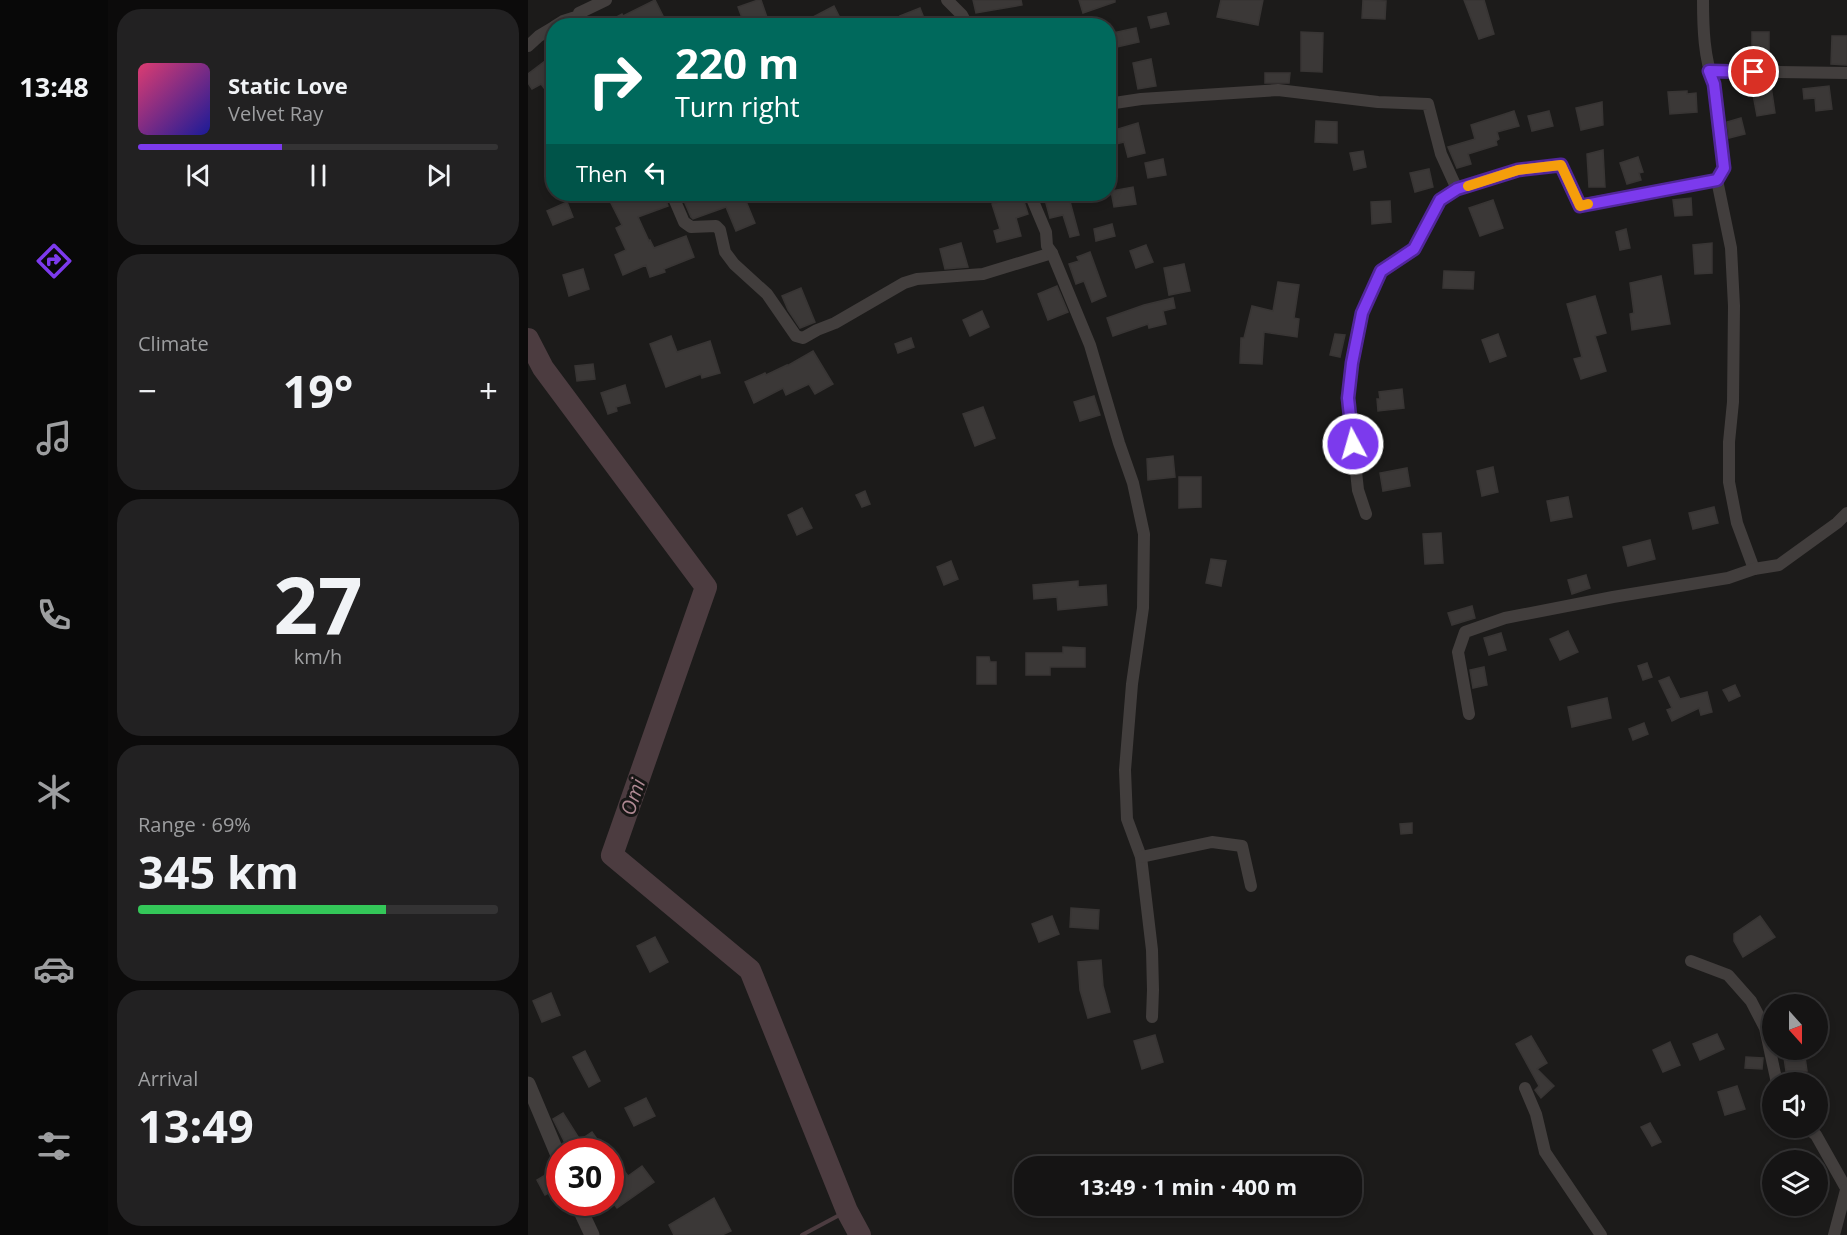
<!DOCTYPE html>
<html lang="en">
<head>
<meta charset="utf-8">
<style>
  body { margin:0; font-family:"Open Sans",sans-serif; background:#222122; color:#f1f3f6; height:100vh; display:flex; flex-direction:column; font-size:22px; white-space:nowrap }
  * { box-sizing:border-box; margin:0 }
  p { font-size:20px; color:#9d9ea0 }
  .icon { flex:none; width:33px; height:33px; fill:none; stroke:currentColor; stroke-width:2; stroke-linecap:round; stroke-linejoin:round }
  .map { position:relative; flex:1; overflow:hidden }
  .details { display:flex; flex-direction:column; gap:9px; padding:9px; background:#0c0b0b; width:420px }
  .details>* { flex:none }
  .guide { position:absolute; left:18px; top:18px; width:570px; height:183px; border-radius:24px; box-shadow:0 3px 9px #0003,0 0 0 2px #343334; background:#00695c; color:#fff; overflow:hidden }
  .needle { width:39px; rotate:159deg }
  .controls { position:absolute; left:1234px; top:994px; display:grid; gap:12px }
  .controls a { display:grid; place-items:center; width:66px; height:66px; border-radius:50%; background:#151414; box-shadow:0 3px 9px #0003,0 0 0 2px #343334; font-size:30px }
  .speed { position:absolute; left:18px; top:1138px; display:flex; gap:12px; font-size:30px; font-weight:700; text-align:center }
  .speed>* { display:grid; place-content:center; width:78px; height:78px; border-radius:50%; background:#151414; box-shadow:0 3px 9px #0003,0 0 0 2px #343334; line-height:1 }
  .speed .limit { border:9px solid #d22; background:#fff; color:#111 }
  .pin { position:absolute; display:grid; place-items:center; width:51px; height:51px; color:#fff; margin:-26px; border:3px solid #fff; border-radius:50%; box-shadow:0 2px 6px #0007 }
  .me { position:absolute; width:66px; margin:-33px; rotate:354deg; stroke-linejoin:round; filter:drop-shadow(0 0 4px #0008) }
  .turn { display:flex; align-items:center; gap:21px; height:126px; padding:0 30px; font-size:27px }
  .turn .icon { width:78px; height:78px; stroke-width:2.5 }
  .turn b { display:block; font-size:42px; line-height:51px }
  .then { display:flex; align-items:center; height:57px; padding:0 30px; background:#0003; gap:12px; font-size:22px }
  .big { font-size:45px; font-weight:700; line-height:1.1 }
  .details .widget { flex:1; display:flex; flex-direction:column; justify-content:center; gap:9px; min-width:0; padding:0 21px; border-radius:24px; background:#222122 }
  .details .dial { align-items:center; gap:0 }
  .dial b { font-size:78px; line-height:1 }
  .song { display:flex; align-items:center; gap:18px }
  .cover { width:72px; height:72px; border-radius:9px; background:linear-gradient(135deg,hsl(340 70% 55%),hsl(240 70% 35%)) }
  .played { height:6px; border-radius:3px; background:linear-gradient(90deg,#7c3aed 40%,#343334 40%) }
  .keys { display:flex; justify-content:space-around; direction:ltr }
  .heat { display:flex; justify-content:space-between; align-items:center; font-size:33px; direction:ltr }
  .charge { height:9px; border-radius:4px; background:linear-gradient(90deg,#34c759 69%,#343334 0) }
  .trip { position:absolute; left:486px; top:1156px; width:348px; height:60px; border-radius:24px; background:#151414; box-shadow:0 3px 9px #0003,0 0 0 2px #343334; font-weight:700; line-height:60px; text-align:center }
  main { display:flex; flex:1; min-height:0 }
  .tabs { display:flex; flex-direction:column; width:108px; justify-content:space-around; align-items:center; background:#080808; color:#9d9ea0 }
  .tabs .icon { width:42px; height:42px }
  .tabs .active { color:#7c3aed }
  .tabs b { font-size:27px; color:#f1f3f6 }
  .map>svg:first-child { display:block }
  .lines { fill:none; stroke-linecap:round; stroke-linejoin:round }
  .stream { stroke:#4c3c40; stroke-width:4 }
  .river { stroke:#4c3c40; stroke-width:22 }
  .building { fill:#3b3837; stroke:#383534; stroke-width:1.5 }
  .minor { stroke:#423e3d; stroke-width:12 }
  .tertiary { stroke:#423e3d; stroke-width:15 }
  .route-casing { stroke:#51269a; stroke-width:15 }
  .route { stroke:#7c3aed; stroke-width:10 }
  .slow { stroke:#f59e0b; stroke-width:10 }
  .labels { text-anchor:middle; stroke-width:6; stroke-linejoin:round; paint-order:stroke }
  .water-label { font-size:20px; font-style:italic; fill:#b08a94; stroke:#171615 }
</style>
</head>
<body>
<main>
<nav class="tabs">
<b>13:48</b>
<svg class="icon active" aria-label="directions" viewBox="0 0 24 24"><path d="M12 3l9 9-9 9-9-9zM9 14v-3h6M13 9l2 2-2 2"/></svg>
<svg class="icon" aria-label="music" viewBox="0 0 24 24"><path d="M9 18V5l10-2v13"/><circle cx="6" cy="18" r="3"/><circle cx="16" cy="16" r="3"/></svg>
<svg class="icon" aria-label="phone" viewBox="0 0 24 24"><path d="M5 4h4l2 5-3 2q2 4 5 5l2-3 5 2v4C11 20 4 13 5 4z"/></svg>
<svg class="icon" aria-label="climate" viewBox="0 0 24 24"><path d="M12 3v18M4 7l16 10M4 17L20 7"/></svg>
<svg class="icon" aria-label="car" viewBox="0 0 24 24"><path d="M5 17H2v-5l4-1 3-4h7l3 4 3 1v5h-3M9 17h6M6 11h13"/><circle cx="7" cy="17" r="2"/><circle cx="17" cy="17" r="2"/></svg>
<svg class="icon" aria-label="filters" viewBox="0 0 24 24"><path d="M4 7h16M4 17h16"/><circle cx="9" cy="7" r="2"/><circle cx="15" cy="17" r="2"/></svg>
</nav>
<section class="details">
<div class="widget">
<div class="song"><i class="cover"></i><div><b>Static Love</b><p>Velvet Ray</p></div></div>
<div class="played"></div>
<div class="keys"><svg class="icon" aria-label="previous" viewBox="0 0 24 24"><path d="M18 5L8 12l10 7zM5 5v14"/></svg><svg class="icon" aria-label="pause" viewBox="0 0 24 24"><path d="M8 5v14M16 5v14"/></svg><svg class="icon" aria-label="next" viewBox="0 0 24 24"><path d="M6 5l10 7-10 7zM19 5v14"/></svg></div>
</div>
<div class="widget"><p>Climate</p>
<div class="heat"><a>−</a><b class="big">19°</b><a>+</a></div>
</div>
<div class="widget dial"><b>27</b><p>km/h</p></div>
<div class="widget"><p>Range · 69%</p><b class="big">345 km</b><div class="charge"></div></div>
<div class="widget"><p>Arrival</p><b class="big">13:49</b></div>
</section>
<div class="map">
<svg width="1319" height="1235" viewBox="0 0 1319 1235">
  <rect width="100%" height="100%" fill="#1c1b1a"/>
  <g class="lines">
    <path class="stream" d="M274 1235 319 1211"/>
    <path class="river" d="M0 339 15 368 178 587 84 855 222 970 319 1211 332 1235"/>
  </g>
  <g class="building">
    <path d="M127 0 140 26H72L94 14 95 16Z"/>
    <path d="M230 0H233L242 26H217L210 7Z"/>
    <path d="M445 0H493L494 5 448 13Z"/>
    <path d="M551 0H587V2L555 13Z"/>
    <path d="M693 0H735L730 25 689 17Z"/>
    <path d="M835 0 858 1 857 19 834 18Z"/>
    <path d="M936 0H956L966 34 951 39Z"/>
    <path d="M306 6 316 26H268Z"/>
    <path d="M392 8 399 26H355L373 18 372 16Z"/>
    <path d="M638 13 641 24 623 28 620 17Z"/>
    <path d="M608 28 611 42 580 49V34Z"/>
    <path d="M773 32 795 33 794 72 773 71Z"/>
    <rect x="1224" y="32" width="17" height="28"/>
    <path d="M1304 36H1319V65L1303 64Z"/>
    <path d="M21 58 26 64V101L13 84 4 89 0 83V74Z"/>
    <path d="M623 59 628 86 610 89 605 63Z"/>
    <path d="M737 73H762L761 83H737Z"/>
    <path d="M1243 86 1247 113 1229 116 1224 89Z"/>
    <path d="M1301 86 1304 109 1288 111 1287 98 1276 99 1275 89Z"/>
    <path d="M1159 91V94L1168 93 1169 112 1142 114 1140 92Z"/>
    <path d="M1074 102 1075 125 1053 130 1048 108Z"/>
    <path d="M986 111 991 126 969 132 971 139 968 141 969 145 940 154 943 164 929 168 920 147 947 139 943 125Z"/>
    <path d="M1021 111 1025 126 1004 131 1000 116Z"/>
    <path d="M1213 118 1217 134 1201 138 1199 122Z"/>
    <path d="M788 121 809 122V143L787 142Z"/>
    <path d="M610 123 617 153 600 157 596 142 580 146V132Z"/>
    <path d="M1075 150 1077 187H1061L1059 154Z"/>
    <path d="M835 151 838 167 826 170 822 153Z"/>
    <path d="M1110 157 1115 172 1111 173 1113 180 1099 184 1092 163Z"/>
    <path d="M635 159 638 175 620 178 617 163Z"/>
    <path d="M901 169 905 187 887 192 882 173Z"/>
    <path d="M605 187 608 204 586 207 583 191Z"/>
    <path d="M103 194 106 201 127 194H136L140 206 110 217 121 241 122 240 126 248 158 236 166 257 136 269 137 272 122 277 118 265 95 275 87 255 98 250 88 228 94 225 83 203Z"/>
    <path d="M153 194H215L227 223 208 231 198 207 165 219 163 217Z"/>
    <path d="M525 194H540L551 235 542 237 535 215 522 218 516 196Z"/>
    <path d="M494 195 500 214 488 218 493 236 469 242 466 231 472 229 464 204Z"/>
    <path d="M1163 198 1164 215 1147 216 1145 200Z"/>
    <path d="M965 200 975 228 952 236 941 208Z"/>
    <path d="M862 201 863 222 844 224 843 202Z"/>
    <path d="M39 202 45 217 25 225 19 211Z"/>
    <path d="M584 224 587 236 568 241 566 229Z"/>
    <path d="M1098 229 1102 248 1092 250 1088 232Z"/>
    <path d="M433 243 440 267 417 269 412 249Z"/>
    <path d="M1184 243V273L1167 274 1165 245Z"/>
    <path d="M618 245 625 262 608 268 602 251Z"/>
    <path d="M562 252 578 296 564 302 556 281 548 284 541 264 551 261 549 257Z"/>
    <path d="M656 264 662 291 641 295 636 268Z"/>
    <path d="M55 269 61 289 41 296 35 275Z"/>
    <path d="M916 271 946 272 945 289 915 288Z"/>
    <path d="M1133 276 1142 324 1104 330 1102 314 1106 313 1102 283Z"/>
    <path d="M750 282 771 285 766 318 771 319 769 337 736 332 734 364 712 363 713 338H716L724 306 745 311Z"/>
    <path d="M529 286 540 312 520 320 510 294Z"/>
    <path d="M273 288 287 322 272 328 260 310 254 296Z"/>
    <path d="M1067 296 1078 333 1067 336 1078 371 1053 379 1046 359 1054 357 1039 304Z"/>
    <path d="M645 298 647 308 635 311 638 324 621 328 620 324 585 336 579 318 616 305Z"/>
    <path d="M454 311 461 327 442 336 435 320Z"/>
    <path d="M807 334 817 335 812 357 802 355Z"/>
    <path d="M970 334 978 356 962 362 954 340Z"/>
    <path d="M143 336 149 352 182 341 192 373 174 378 173 374 138 387 122 344Z"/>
    <path d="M383 338 386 347 370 353 367 344Z"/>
    <path d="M285 351 305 384 287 394 281 384 258 395 255 388 226 403 217 382 237 373 238 375 259 365V366Z"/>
    <path d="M65 364 67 379 49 381 47 366Z"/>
    <path d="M97 385 102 403 88 407 89 411 80 414 73 393Z"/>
    <path d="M874 389 876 408 850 411 849 399H852L851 392Z"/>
    <path d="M566 396 572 415 552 421 546 402Z"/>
    <path d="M455 407 467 438 447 446 435 414Z"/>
    <path d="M645 456 647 477 620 480 619 459Z"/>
    <path d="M965 467 970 492 954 496 949 471Z"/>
    <path d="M879 468 882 486 855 491 852 473Z"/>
    <path d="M651 477H673V507L651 508Z"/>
    <path d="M337 491 342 504 334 507 328 495Z"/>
    <path d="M1040 497 1044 517 1023 521 1019 501Z"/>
    <path d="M1186 507 1190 523 1165 529 1161 513Z"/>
    <path d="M274 508 284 528 269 535 260 515Z"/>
    <path d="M913 533 915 563 897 564 895 534Z"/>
    <path d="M1122 540 1127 559 1100 566 1095 547Z"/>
    <path d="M683 559 698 561 693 586 678 583Z"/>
    <path d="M423 561 430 579 416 585 409 567Z"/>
    <path d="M1058 575 1062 588 1044 594 1040 580Z"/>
    <path d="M550 581V587L578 585 579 605 530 610 529 597 506 599 505 585Z"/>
    <path d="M944 606 947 618 924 625 920 613Z"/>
    <path d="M1040 631 1050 652 1032 660 1022 639Z"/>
    <path d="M973 633 978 650 961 655 956 638Z"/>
    <path d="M535 647 557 648V667H522V675H498V653H535Z"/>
    <path d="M449 657H461L462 662H468V684H449Z"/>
    <path d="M1119 663 1124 677 1115 680 1110 666Z"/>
    <path d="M956 667 959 685 945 688 942 670Z"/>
    <path d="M1141 677 1152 699 1179 692 1184 712 1173 715 1171 708 1144 721 1139 710 1144 708 1131 681Z"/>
    <path d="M1207 685 1212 696 1201 701 1195 690Z"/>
    <path d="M1079 698 1083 718 1044 727 1040 707Z"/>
    <path d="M1116 723 1120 734 1105 740 1101 729Z"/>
    <path d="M884 823V833L873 834 872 824Z"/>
    <path d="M543 908 571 910 570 929 542 927Z"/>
    <path d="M524 916 531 934 511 942 504 924Z"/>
    <path d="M1232 916 1247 937 1215 957 1206 941V934Z"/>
    <path d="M127 937 140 962 122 972 109 946Z"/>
    <path d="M573 960 575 986 582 1012 560 1018 552 990 550 962Z"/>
    <path d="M23 993 32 1015 14 1022 5 1001Z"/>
    <path d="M1189 1034 1196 1049 1172 1060 1165 1044Z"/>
    <path d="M627 1035 635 1062 614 1069 606 1041Z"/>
    <path d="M1003 1036 1019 1063 1009 1069 1026 1086 1013 1098 1007 1090 1011 1086 988 1044Z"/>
    <path d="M1142 1042 1152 1065 1135 1072 1125 1050Z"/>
    <path d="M1276 1050 1279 1071H1258L1255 1051Z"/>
    <path d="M57 1051 72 1081 61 1087 45 1057Z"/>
    <path d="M1218 1057 1235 1058 1234 1069 1217 1068Z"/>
    <path d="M1209 1086 1217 1109 1197 1115 1190 1092Z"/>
    <path d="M118 1098 127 1116 106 1126 97 1108Z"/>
    <path d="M35 1113 52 1140 64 1132 78 1152H47L42 1145 39 1147 25 1119Z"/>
    <path d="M1122 1123 1133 1142 1124 1146 1113 1127Z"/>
    <path d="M82 1152 100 1176 114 1166 126 1182 89 1208 82 1199Z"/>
    <path d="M19 1174 28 1189 17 1195 9 1180Z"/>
    <path d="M186 1198 203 1231 194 1235H146L141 1225Z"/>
  </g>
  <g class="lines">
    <g class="minor">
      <path d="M419 0 434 15 440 26"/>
      <path d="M27 26 35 21 51 16V13L78 0"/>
      <path d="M0 46 11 36 26 27"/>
      <path d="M1181 71 1319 73"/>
      <path d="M580 104 613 99 750 90 850 102 900 104 913 154 929 189 990 170 1033 165 1052 205 1189 180 1196 168 1186 84C1176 58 1175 28 1175 0"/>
      <path d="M1189 180 1203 248 1206 306 1205 402 1201 442V482L1209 523 1226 569"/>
      <path d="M144 194 156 222 163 227 188 226 192 230 197 252 206 264 239 294 268 336 275 338 289 330 307 323 376 283 389 279 455 274 524 253"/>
      <path d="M502 194 518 232 519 246 524 253 562 345 591 443 605 483 616 534 615 608 604 684 597 770 599 819 613 857 624 950 625 990 624 1017"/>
      <path d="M838 514 830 490 820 398 824 363 834 313 853 271 886 249 912 200 929 189"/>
      <path d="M941 714 930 652 937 632 977 618 1085 597 1200 578 1226 569 1251 565 1309 523 1319 513"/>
      <path d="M613 857 684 842 714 846 723 886"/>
      <path d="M1163 961 1200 975 1223 1001 1237 1028 1249 1083"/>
      <path d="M997 1088 1008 1114 1017 1152 1073 1235"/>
      <path d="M1279 1128 1288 1135 1319 1190"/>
      <path d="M1306 1235 1318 1190"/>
    </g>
    <g class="tertiary">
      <path d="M0 1084 32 1160"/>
      <path d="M49 1203 64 1235"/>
    </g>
  </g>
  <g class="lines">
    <defs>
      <path id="route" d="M825 444 820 398 824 363 834 313 853 271 886 249 912 200 929 189 990 170 1033 165 1052 206 1189 180 1196 168 1186 84 1181 71 1226 72"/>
    </defs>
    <use href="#route" class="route-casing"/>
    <use href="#route" class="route"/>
    <path class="slow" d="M940 186 990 170 1033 165 1052 206 1060 204"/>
  </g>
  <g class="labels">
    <g class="water-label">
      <text transform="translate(105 797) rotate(-71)" y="7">Omi</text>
    </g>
  </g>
</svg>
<div class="controls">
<a><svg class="needle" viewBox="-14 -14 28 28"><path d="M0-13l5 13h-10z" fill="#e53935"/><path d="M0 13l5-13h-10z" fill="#9d9ea0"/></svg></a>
<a><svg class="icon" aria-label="sound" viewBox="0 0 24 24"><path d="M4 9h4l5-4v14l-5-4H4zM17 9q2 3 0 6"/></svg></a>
<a><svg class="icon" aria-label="layers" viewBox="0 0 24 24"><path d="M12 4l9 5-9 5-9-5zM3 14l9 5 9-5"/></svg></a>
</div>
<div class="speed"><div class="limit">30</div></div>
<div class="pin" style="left:1226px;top:72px;background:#d93025"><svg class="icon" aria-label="arrive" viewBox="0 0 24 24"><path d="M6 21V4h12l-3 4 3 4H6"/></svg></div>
<svg class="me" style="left:825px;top:444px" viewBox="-20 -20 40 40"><circle r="17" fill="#7c3aed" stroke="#fff" stroke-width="3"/><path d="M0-11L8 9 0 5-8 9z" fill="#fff"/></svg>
<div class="trip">13:49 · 1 min · 400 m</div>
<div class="guide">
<div class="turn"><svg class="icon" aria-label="right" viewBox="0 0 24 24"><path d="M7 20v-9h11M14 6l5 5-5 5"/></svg><div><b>220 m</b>Turn right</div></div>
<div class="then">Then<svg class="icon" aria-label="left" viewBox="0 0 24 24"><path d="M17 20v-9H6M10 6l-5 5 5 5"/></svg></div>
</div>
</div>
</main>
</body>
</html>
